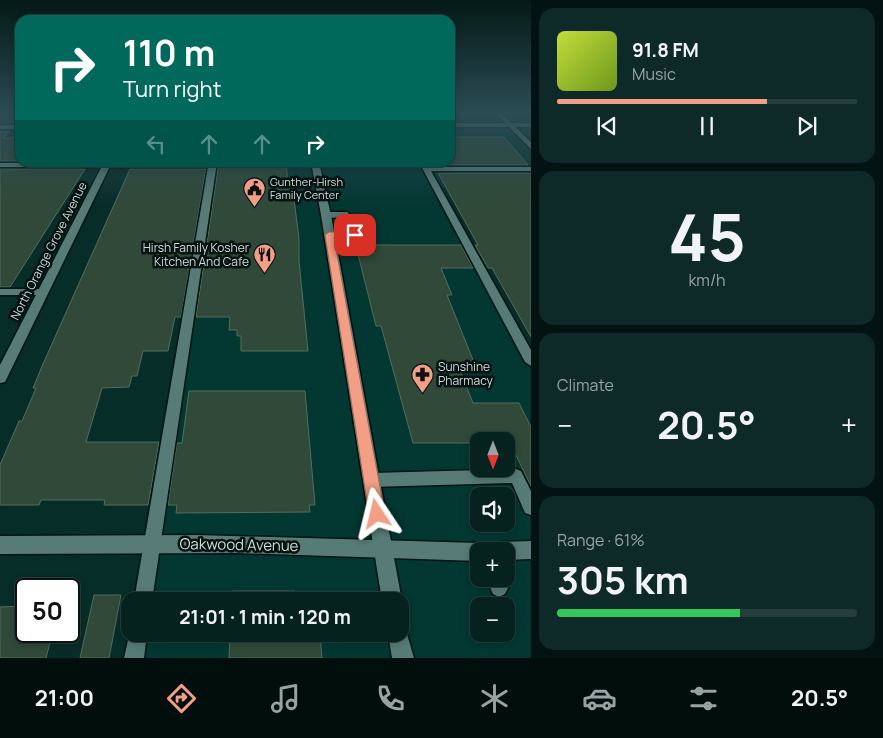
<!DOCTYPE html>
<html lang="en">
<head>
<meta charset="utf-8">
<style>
  body { margin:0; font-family:Manrope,sans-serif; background:#0e2a28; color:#f1f3f6; height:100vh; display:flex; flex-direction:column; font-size:19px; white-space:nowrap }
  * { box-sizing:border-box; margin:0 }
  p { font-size:16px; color:#97a4a4 }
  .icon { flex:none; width:28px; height:28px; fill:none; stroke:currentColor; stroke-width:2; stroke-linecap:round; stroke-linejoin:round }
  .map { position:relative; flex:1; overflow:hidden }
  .sheet { display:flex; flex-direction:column; gap:8px; padding:8px; background:#031311; width:352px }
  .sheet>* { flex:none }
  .top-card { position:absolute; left:15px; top:15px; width:440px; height:152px; border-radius:15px; box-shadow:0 2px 8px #0003,0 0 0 1px #263f3d; background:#00695c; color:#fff; overflow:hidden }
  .needle { width:32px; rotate:180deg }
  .controls { position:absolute; left:470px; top:432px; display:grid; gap:10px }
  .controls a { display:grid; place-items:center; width:45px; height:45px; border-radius:10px; background:#05221f; box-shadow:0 2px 8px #0003,0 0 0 1px #263f3d; font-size:25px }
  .speed { position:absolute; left:15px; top:578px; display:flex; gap:10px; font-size:25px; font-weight:700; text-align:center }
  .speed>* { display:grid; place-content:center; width:65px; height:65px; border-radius:50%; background:#05221f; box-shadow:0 2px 8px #0003,0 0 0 1px #263f3d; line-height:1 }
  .speed .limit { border:2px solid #111; border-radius:8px; background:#fff; color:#111 }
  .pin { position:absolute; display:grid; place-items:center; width:42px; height:42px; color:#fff; margin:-21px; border-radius:10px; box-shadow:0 2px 8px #0006 }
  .me { position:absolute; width:55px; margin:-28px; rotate:350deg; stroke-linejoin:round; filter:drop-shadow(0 0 4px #0008) }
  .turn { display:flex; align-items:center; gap:18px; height:105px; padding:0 25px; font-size:22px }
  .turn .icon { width:65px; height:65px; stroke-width:2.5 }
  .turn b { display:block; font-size:35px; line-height:42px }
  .lanes { display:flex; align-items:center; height:48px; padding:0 25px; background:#0003; justify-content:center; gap:25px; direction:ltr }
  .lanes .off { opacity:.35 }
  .big { font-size:38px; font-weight:700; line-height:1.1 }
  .sheet .card { flex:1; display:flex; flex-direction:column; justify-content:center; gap:8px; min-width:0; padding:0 18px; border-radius:15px; background:#0e2a28 }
  .sheet .dial { align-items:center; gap:0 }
  .dial b { font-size:65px; line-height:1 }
  .song { display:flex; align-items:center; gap:15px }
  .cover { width:60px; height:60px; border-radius:8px; background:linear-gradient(135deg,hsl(70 70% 55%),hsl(80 70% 35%)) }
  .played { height:5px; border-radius:2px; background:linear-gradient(90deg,#f39f85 70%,#263f3d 70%) }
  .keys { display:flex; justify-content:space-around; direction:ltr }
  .heat { display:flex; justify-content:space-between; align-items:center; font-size:28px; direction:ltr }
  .charge { height:8px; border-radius:4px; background:linear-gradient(90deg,#34c759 61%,#263f3d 0) }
  .trip { position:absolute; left:121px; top:592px; width:288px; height:50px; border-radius:15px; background:#05221f; box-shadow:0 2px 8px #0003,0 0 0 1px #263f3d; font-weight:700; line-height:50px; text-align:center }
  .menu { display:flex; height:80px; justify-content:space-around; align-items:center; background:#020e0c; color:#97a4a4 }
  .menu .icon { width:35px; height:35px }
  .menu .current { color:#f39f85 }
  .menu b { font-size:22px; color:#f1f3f6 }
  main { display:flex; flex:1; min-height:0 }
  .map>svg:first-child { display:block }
  .built { fill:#033732; fill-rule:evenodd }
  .building { fill:#304939; stroke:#536e5c }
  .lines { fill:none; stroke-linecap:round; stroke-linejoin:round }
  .lane-casing { stroke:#001411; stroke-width:3 }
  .street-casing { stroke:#001411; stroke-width:3 }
  .secondary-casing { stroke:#001411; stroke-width:3 }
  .lane { fill:#577b76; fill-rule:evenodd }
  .street { fill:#577b76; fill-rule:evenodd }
  .secondary { fill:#577b76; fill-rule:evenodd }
  .route { fill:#f39f85; stroke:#9e6756 }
  .labels { text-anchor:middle; stroke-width:5; stroke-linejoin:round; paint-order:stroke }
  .far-poi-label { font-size:11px; fill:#cbdedb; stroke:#051210; text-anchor:start }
  .poi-label { font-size:12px; fill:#cbdedb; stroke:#051210; text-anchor:end }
  .street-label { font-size:12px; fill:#cbdedb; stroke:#051210 }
  .near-street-label { font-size:15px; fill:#cbdedb; stroke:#051210 }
</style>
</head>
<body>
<main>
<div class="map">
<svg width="531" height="658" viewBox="0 0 531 658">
  <rect width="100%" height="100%" fill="#072d29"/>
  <path class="built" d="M0 113H20V162H450V113H530V188L439 187 530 356V658H128L132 634H400V601H138L213 165H0ZM479 441H506V469H479ZM479 496H506V524H479ZM479 551H506V579H479ZM479 606H506V634H479Z"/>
  <g class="building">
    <path d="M0 113H20V120L17 123H0Z"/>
    <path d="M0 131H10L3 138H20V161H0Z"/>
    <path d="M450 137H504L528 165H433L432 162H450Z"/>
    <path d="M219 162H286L288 183H292L299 239V261L308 351H241V336H237V330H229L230 317H196Z"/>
    <path d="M0 169H85L10 287H0Z"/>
    <path d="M130 169H206L181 317H175L168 351H143L137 376H132L129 387 102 388 86 442H159L148 505H104L105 500H41L39 505H0V465L19 421H22L36 388H33L43 364Z"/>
    <path d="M438 173H531V337L492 268H488L475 245H478Z"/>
    <path d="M360 245H461L473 268H441L452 295H447L475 365H458L473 403H519L531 427V486L510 443 479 441V443H413L381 326H376L356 246Z"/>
    <path d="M189 391H305L315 505H309L310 512 176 513 177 505H168L177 443H182Z"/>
    <path d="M232 591H295L296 601H232Z"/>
    <path d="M94 595H121L109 658H80Z"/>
    <path d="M26 606V631H53L46 658H0V607Z"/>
    <path d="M230 634H320L322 658H229Z"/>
  </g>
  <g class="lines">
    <defs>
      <g id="lane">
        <path d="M217 162 152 601H134L208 167H0V163Z"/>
        <path d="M419 162H426L428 167H531V171H431L531 350V366L525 362Z"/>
        <path d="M347 212 351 215 350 217 326 218 322 215 326 212Z"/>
        <path d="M329 232H355L359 235 355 238 326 237V233Z"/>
        <path d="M0 289H43L48 292 43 295H0Z"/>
        <path d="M516 469 521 471 531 491V515L525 513 512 483 371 487 366 485 364 480 366 475 371 473Z"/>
        <path d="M486 579H504L508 588 505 594 499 597 493 594Z"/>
        <path d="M130 631V634H147L144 658H124Z"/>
      </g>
      <g id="street">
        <path d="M495 113H501L531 142V149Z"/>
        <path d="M104 162H112L7 378 5 382 0 383V365Z"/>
        <path d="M197 535 479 543 486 546 488 551H479V561L236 553 0 554V536Z"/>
        <path d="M531 541V559L506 560V551H493L495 545 502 542Z"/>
      </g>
      <g id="secondary">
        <rect x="450" y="123" width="81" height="4"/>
        <rect x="0" y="125" width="20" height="4"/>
        <path d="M311 162H319L331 215 402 601 400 606V601H382L321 215Z"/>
        <path d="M400 624 405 627 414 658H392L388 634H400Z"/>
      </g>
    </defs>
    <use href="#lane" class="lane-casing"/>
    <use href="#street" class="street-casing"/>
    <use href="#secondary" class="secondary-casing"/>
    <use href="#lane" class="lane"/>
    <use href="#street" class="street"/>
    <use href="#secondary" class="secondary"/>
  </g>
  <linearGradient id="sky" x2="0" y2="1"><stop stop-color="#041917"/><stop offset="0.55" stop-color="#2b4c54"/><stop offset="1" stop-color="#2b4c54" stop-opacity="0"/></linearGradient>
  <rect width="531" height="205" fill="url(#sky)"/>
  <path class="route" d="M329 232H355L359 235 355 237 334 238 385 514 382 519 377 522 371 519 369 514 325 235Z"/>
  <defs>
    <symbol id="civic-pin" viewBox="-11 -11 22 30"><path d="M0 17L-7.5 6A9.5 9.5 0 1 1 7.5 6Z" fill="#f39f85" stroke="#051210"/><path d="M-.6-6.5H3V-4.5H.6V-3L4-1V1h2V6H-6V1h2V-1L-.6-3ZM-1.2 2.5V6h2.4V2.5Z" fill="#111"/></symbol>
    <symbol id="restaurant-pin" viewBox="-11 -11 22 30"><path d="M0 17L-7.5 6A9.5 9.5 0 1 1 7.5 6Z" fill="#f39f85" stroke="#051210"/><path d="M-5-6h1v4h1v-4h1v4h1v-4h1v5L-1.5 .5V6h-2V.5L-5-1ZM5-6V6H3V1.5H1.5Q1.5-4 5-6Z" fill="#111"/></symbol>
    <symbol id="pharmacy-pin" viewBox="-11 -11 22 30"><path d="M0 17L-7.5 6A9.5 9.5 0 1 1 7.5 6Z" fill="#f39f85" stroke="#051210"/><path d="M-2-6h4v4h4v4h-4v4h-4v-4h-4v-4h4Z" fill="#111"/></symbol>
  </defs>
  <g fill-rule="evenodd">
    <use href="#civic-pin" x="242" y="176" width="25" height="34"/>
    <use href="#restaurant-pin" x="252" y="242" width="25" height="34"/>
    <use href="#pharmacy-pin" x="410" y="362" width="25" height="34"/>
  </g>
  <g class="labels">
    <g class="far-poi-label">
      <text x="270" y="186">Gunther-Hirsh<tspan x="270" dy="13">Family Center</tspan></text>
    </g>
    <g class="poi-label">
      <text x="249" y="252">Hirsh Family Kosher<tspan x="249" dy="14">Kitchen And Cafe</tspan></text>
      <text x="438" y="371" text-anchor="start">Sunshine<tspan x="438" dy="14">Pharmacy</tspan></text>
    </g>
    <g class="street-label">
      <text transform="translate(49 251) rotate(-63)" y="4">North Orange Grove Avenue</text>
    </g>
    <g class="near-street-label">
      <text transform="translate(239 545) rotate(1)" y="5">Oakwood Avenue</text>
    </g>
  </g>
</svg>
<div class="controls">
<a><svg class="needle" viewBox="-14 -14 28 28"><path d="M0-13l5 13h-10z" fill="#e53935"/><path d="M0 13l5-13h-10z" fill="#97a4a4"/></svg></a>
<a><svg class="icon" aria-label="sound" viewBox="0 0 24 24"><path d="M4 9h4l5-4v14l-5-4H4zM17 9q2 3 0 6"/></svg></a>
<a>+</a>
<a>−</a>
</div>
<div class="speed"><div class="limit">50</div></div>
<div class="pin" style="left:355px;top:235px;background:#d93025"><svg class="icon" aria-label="arrive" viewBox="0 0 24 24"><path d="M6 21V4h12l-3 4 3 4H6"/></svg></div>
<svg class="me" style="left:377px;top:514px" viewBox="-20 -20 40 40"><path d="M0-17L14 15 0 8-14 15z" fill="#f39f85" stroke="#fff" stroke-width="4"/></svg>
<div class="trip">21:01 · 1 min · 120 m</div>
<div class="top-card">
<div class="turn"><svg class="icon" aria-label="right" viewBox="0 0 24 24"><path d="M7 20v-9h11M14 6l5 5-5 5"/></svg><div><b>110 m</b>Turn right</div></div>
<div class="lanes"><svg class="icon off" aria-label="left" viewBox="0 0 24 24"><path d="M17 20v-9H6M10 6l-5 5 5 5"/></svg><svg class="icon off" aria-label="ahead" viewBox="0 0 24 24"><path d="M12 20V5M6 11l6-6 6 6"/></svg><svg class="icon off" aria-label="ahead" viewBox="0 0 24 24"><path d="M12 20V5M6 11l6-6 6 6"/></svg><svg class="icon" aria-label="right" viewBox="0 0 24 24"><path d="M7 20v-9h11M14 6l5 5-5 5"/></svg></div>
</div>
</div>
<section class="sheet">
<div class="card">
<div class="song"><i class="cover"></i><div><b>91.8 FM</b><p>Music</p></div></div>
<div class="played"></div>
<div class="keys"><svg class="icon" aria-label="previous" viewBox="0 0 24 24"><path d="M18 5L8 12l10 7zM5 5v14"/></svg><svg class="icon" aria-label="pause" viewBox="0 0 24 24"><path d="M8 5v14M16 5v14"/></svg><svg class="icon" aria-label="next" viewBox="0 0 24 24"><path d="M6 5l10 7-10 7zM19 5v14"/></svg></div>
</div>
<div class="card dial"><b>45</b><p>km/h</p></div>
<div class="card"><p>Climate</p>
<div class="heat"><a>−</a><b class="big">20.5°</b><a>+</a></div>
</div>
<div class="card"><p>Range · 61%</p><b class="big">305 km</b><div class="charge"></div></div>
</section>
</main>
<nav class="menu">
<b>21:00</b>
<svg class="icon current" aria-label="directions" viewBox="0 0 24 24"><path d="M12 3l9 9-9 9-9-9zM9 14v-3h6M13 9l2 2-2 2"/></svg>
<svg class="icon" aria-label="music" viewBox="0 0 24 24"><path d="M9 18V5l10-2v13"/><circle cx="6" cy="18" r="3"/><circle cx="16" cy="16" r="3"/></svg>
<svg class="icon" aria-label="phone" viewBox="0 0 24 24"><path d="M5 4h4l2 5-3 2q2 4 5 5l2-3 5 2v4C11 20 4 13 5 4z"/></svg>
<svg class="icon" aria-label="climate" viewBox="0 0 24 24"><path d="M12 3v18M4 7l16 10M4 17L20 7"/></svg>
<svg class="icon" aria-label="car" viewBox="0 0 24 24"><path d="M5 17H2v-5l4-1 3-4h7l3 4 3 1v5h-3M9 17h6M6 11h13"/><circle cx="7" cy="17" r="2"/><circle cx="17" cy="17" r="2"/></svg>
<svg class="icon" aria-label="filters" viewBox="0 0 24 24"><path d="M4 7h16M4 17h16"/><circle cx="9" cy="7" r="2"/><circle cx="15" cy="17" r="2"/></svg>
<b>20.5°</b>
</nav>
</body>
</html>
